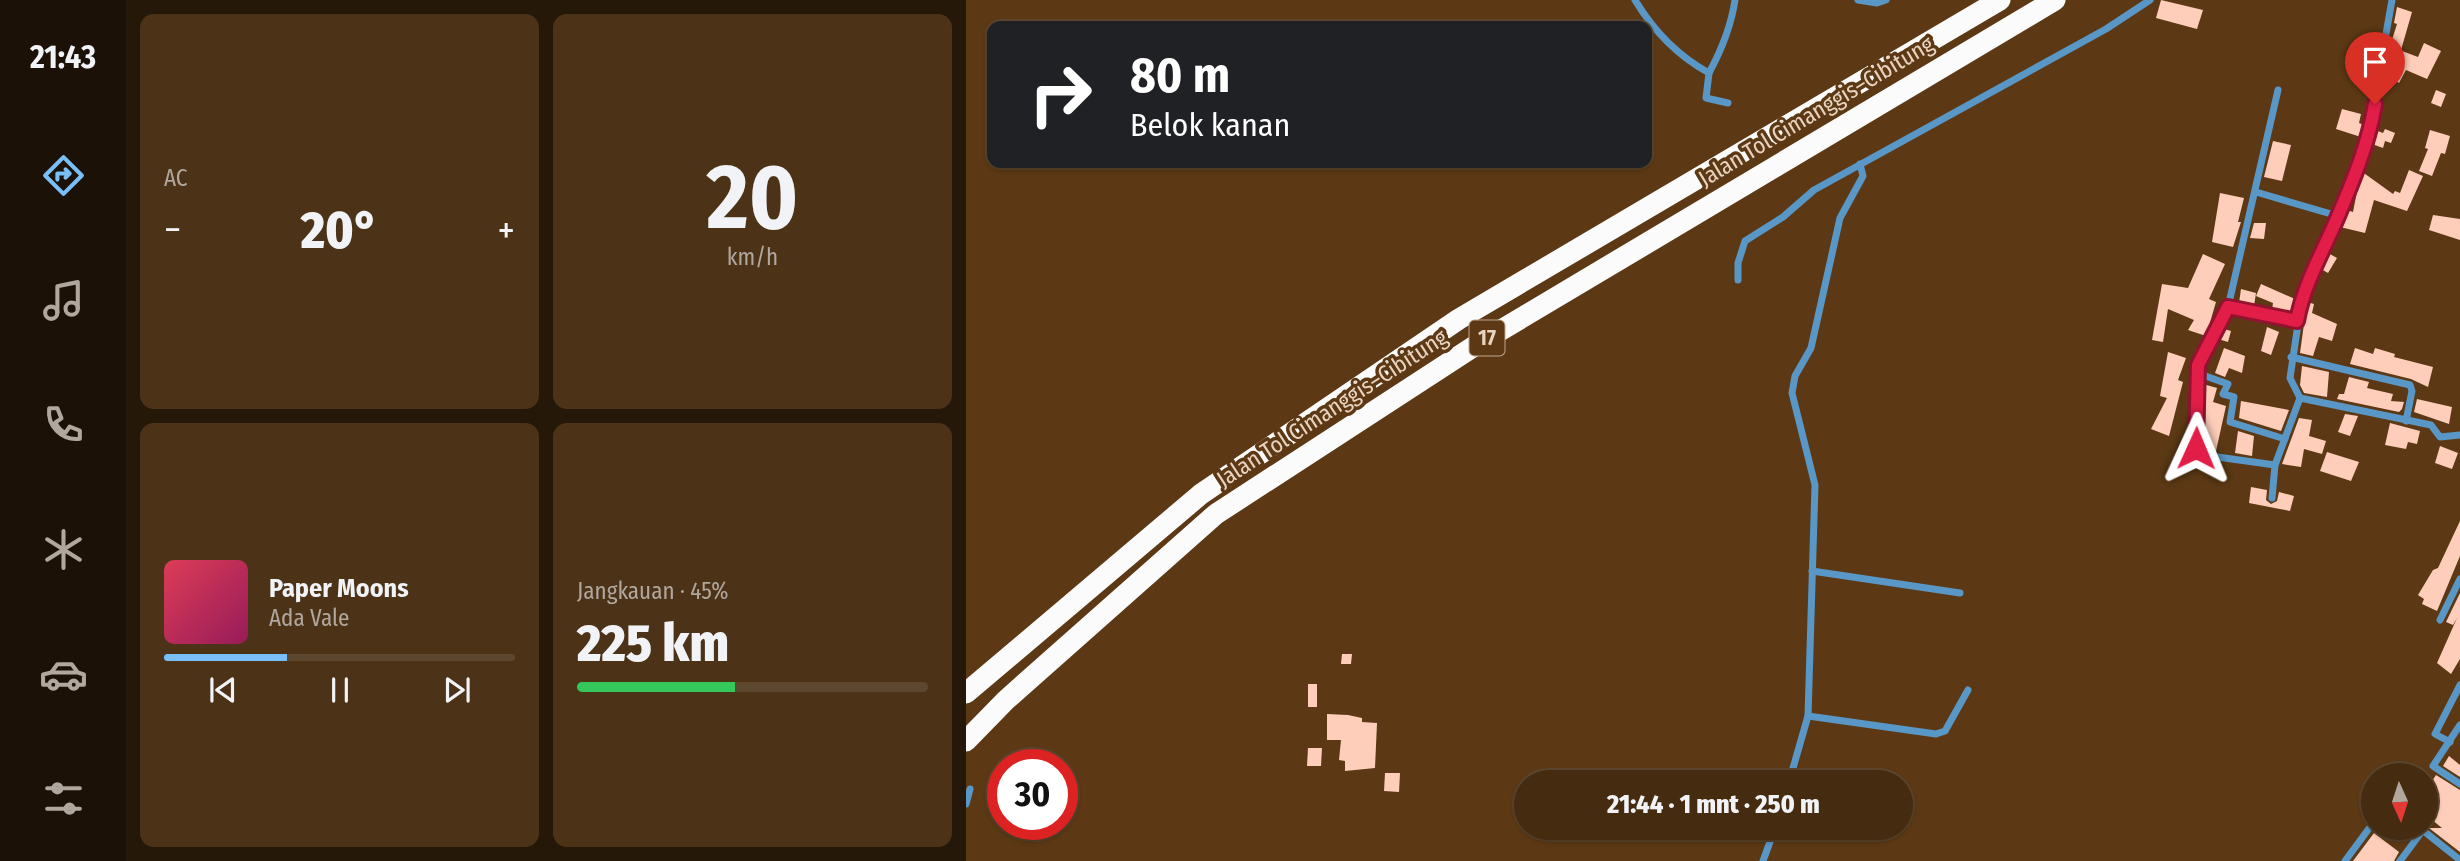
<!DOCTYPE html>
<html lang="id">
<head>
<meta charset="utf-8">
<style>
  body { margin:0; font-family:"Fira Sans Condensed",sans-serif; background:#4c3318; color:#f1f3f6; height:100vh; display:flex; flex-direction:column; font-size:26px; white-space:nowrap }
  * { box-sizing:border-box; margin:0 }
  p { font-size:23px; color:#b0a79e }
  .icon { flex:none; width:38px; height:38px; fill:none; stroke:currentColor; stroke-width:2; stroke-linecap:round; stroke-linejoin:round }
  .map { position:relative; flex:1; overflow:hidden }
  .details { display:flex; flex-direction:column; gap:14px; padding:14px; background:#261808; width:840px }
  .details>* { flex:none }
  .top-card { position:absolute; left:21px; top:21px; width:665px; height:147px; border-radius:14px; box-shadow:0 2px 5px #0004,0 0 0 2px #5d472f; background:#202124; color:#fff; overflow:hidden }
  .needle { width:46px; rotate:177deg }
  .buttons { position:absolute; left:1395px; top:763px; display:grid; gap:14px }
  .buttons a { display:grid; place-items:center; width:77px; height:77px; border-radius:50%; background:#452b0f; box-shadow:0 2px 5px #0004,0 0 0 2px #5d472f; font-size:35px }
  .speed { position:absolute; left:21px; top:749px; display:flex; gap:14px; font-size:35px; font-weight:700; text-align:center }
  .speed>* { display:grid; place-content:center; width:91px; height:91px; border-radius:50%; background:#452b0f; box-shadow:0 2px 5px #0004,0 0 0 2px #5d472f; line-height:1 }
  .speed .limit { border:10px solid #d22; background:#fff; color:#111 }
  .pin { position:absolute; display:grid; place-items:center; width:60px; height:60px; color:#fff; margin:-72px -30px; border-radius:50% 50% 50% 0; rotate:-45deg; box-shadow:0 0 7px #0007 }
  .pin .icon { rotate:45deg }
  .me { position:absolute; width:77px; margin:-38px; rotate:1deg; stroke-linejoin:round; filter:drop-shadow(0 0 5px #0008) }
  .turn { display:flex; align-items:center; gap:24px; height:147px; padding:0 28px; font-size:32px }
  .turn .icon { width:91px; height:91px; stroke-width:2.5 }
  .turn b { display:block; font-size:49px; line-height:60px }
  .big { font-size:52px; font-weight:800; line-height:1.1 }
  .details .tile { flex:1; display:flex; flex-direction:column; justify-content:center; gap:10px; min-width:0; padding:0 24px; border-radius:14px; background:#4c3318 }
  .details .dial { align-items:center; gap:0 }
  .dial b { font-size:91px; line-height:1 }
  .song { display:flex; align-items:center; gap:21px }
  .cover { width:84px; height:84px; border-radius:10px; background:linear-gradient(135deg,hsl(350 70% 55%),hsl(330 70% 35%)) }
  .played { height:7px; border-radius:4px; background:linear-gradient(90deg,#78bff7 35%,#5d472f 35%) }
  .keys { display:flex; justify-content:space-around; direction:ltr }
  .heat { display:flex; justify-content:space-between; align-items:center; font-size:38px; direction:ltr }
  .charge { height:10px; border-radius:5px; background:linear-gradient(90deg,#34c759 45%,#5d472f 0) }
  .details .tiles { flex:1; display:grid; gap:14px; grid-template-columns:repeat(2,1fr) }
  .trip { position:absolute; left:548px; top:770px; width:399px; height:70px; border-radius:35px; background:#452b0f; box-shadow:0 2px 5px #0004,0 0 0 2px #5d472f; font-weight:800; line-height:70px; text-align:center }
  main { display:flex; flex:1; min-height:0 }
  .menu { display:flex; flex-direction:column; width:126px; justify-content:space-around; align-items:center; background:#1c1106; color:#b0a79e }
  .menu .icon { width:49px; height:49px }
  .menu .current { color:#78bff7 }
  .menu b { font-size:32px; color:#f1f3f6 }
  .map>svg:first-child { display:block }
  .building { fill:#feceba }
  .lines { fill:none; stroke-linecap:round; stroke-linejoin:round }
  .street { stroke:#5997c6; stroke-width:7 }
  .highway { stroke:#fbfbfb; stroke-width:21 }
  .route-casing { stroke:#92132f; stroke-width:18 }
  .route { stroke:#e11d48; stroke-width:12 }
  .labels { text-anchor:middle; stroke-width:7; stroke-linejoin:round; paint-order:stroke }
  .shield { fill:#5c3914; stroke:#bea58c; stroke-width:2 }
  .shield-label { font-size:21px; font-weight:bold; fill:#e8d3c0 }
  .street-label { font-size:23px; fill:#e8d3c0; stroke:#5c3914 }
</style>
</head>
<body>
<main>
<nav class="menu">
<b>21:43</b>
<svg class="icon current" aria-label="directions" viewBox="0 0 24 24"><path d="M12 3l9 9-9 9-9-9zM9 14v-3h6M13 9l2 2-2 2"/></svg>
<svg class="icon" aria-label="music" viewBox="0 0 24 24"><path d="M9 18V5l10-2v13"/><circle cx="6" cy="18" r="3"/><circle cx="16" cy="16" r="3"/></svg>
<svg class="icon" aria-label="phone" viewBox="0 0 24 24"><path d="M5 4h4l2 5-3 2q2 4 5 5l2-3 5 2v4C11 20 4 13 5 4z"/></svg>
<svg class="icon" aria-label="climate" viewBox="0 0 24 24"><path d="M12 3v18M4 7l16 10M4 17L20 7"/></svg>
<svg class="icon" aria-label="car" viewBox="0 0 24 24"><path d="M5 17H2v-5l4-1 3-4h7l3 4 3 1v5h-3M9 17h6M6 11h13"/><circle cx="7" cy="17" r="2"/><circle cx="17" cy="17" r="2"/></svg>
<svg class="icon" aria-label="filters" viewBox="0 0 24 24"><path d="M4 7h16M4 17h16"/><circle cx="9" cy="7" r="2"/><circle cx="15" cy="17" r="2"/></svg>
</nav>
<section class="details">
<div class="tiles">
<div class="tile"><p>AC</p>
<div class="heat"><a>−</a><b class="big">20°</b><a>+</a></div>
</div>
<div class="tile dial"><b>20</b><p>km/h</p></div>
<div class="tile">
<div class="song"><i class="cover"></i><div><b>Paper Moons</b><p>Ada Vale</p></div></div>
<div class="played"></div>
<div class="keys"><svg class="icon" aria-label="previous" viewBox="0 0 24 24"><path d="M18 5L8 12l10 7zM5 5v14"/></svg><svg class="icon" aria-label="pause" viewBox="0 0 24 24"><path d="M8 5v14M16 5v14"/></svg><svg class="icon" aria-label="next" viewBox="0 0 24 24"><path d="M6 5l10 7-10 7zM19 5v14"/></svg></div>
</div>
<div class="tile"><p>Jangkauan · 45%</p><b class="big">225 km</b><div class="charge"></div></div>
</div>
</section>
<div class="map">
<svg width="1494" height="861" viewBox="0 0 1494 861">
  <rect width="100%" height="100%" fill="#5c3914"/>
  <g class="building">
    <path d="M1195 0 1237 10 1231 29 1190 18Z"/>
    <path d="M1431 7 1446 12 1435 50 1424 46 1431 24 1428 23Z"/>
    <path d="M1458 43 1475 51 1461 79 1440 70 1433 83 1419 73 1428 48 1452 57Z"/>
    <path d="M1470 90 1480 94 1475 107 1465 103Z"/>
    <path d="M1376 109 1395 114 1393 123 1398 125 1395 137 1370 129Z"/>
    <path d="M1419 129 1429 133 1425 143 1419 141 1417 148 1406 144 1409 130 1417 133Z"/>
    <path d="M1464 130 1484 136 1479 154 1475 153 1466 176 1453 171 1462 149 1459 148Z"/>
    <path d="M1307 141 1325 145 1316 181 1298 177Z"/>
    <path d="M1443 170 1457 176 1441 211 1408 200 1399 233 1374 227 1381 210 1387 212 1395 171 1427 194 1429 191 1434 193Z"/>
    <path d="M1254 193 1278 198 1272 222H1275L1267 247 1246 242Z"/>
    <path d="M1467 215 1494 219V240L1463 230Z"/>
    <path d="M1288 223H1300L1298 239 1284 238Z"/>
    <path d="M1362 253 1371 258 1362 273 1355 269Z"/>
    <path d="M1237 254 1259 264 1243 299 1250 302 1240 336 1222 330 1228 320 1202 309 1197 342 1186 340 1196 284 1222 288Z"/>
    <path d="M1295 284 1329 299 1327 314 1306 310 1307 303 1290 296Z"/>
    <path d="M1275 289 1290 293 1288 306 1273 303Z"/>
    <path d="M1341 302 1348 304 1346 313 1371 324 1366 341 1353 337 1347 356 1334 353Z"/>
    <path d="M1301 327 1313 332 1305 355 1295 351Z"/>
    <path d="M1258 329 1265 331 1262 342 1252 339Z"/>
    <path d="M1258 348 1279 356 1276 373 1263 368 1259 377 1249 373Z"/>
    <path d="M1389 348 1407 354 1409 348 1429 354 1428 357 1467 367 1462 387 1445 379 1384 364Z"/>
    <path d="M1202 352 1220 358 1212 380 1217 382 1203 436 1185 429 1201 398 1194 396Z"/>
    <path d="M1336 366 1363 372 1361 397 1338 393 1334 385Z"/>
    <path d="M1383 377 1403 382 1401 388 1427 394 1425 401 1438 402 1436 409 1433 412 1371 399 1373 394H1378Z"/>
    <path d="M1237 384 1251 388 1247 402 1260 406 1250 451 1240 449 1235 442 1238 424Z"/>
    <path d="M1451 399 1486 407 1483 424 1448 412Z"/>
    <path d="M1275 401 1323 410 1315 431 1273 418Z"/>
    <path d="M1379 414 1392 416 1384 436 1372 432Z"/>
    <path d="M1333 418 1346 420 1343 436 1360 441 1356 454 1338 449 1335 467 1316 464Z"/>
    <path d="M1424 423 1454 431 1451 444 1442 442 1440 449 1419 445Z"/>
    <path d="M1272 431 1288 436 1286 456 1269 453Z"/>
    <path d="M1474 446 1492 453 1486 469 1469 463Z"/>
    <path d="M1361 452 1393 462 1385 481 1354 471Z"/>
    <path d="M1285 487 1301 490 1300 500 1305 504 1311 501 1313 492 1328 496 1324 511 1283 503Z"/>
    <path d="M1494 521V556L1471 611 1456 604 1458 599 1452 595 1467 570 1472 568Z"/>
    <path d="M1494 593V659L1485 674 1471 663 1491 618 1487 625 1480 622Z"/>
    <path d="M376 654H386L385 664H375Z"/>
    <rect x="342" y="684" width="9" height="23"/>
    <path d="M361 714 382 715 396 718V722L411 723 409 768 379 771V761L373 760 375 740H361Z"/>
    <path d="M342 748H356L355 766H341Z"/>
    <path d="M1483 756 1494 765V777L1477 766Z"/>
    <path d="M419 773H434L433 792 418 791Z"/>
    <path d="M1470 775 1494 790V852L1463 828H1476L1460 815 1468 804 1460 798V790Z"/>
    <path d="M1408 833 1433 852 1428 861H1387Z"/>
  </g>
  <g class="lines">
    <g class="street">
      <path d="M669 0C687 30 712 56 743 73L740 98 762 103"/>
      <path d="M892 0 911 3 920 0"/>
      <path d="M743 73C756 49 765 27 769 0"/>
      <path d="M1290 192 1372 216"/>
      <path d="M772 280V263L779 241 817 217 848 190 1140 29 1184 0"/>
      <path d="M1262 307 1331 321"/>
      <path d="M1325 357 1444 385 1446 391 1440 421"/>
      <path d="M1231 373 1262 384 1257 394 1268 397 1264 422 1319 439"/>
      <path d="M1334 398 1465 425 1474 437 1494 435"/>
      <path d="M1309 465 1237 455 1229 444 1232 365 1262 307 1312 90"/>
      <path d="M1306 498 1309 465 1334 398 1324 378 1336 297 1372 216 1402 136 1426 0"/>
      <path d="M846 571 994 593"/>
      <path d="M1474 620 1494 579"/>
      <path d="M842 716 970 734 979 731 1002 690"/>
      <path d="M1494 725 1467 766 1494 784"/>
      <path d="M1484 742 1469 734 1494 685"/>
      <path d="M823 782 842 716 849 485 826 393 829 376 845 348 874 218 897 176 894 164"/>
      <path d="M0 804 4 789"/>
      <path d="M1454 828 1494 860"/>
      <path d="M797 861 809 828"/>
      <path d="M1379 861 1407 823"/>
      <path d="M1434 861 1457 830"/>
    </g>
    <g class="highway">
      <path d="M0 693 235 494 493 319 1034 0"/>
      <path d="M0 741 40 700 250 514 510 345 1089 0"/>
    </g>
  </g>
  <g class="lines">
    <defs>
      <path id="route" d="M1230 448 1232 365 1262 307 1331 321C1338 283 1357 252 1372 216 1387 181 1403 142 1409 104"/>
    </defs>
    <use href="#route" class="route-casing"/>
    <use href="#route" class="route"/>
  </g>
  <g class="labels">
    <rect class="shield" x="503.5" y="320.5" width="35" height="35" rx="5"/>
    <g class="shield-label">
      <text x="521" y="345">17</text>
    </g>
    <g class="street-label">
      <text transform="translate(850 111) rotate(-31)" y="8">Jalan Tol Cimanggis–Cibitung</text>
      <text transform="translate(366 408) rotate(-33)" y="8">Jalan Tol Cimanggis–Cibitung</text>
    </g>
  </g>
</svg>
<div class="buttons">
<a><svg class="needle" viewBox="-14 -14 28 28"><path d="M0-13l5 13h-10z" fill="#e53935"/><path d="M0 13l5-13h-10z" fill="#b0a79e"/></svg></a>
</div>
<div class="speed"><div class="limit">30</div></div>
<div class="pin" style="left:1409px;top:104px;background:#d93025"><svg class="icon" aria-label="arrive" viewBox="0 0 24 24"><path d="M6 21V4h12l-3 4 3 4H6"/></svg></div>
<svg class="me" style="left:1230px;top:448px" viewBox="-20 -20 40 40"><path d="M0-17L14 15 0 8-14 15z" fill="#e11d48" stroke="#fff" stroke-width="4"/></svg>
<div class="trip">21:44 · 1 mnt · 250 m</div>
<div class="top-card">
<div class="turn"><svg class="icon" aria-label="right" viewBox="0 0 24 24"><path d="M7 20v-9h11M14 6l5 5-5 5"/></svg><div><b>80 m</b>Belok kanan</div></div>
</div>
</div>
</main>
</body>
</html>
